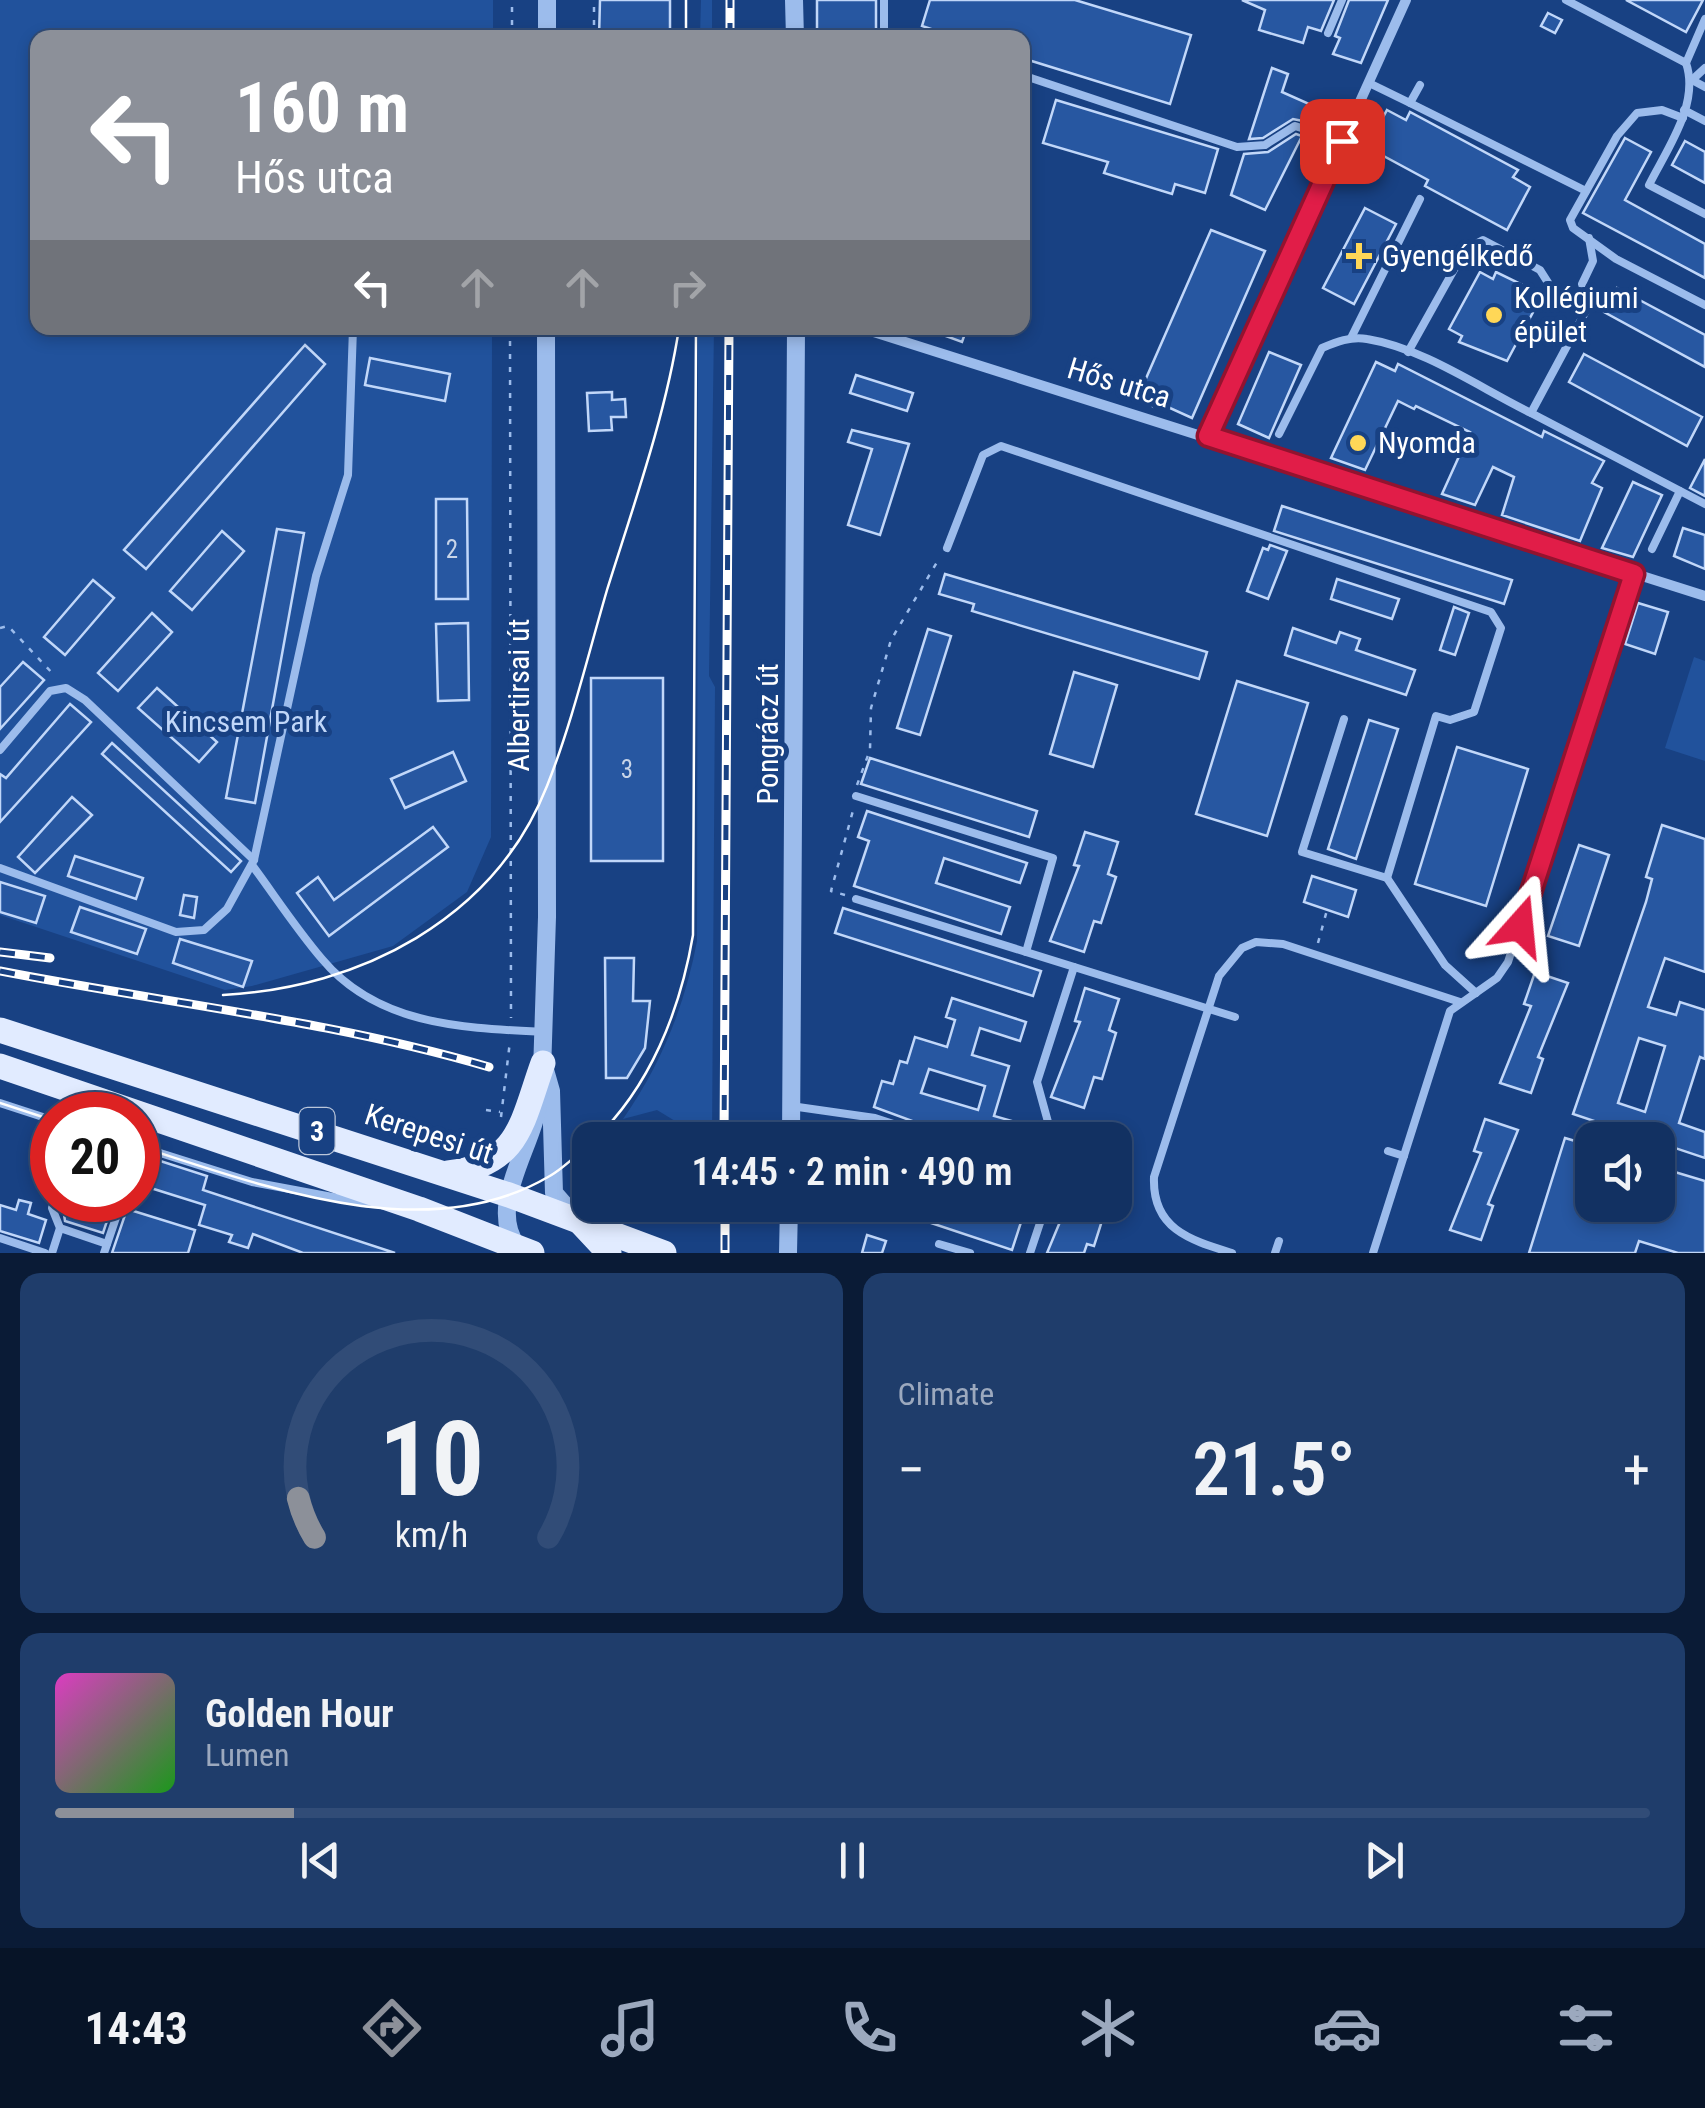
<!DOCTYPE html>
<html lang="en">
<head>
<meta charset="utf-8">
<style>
  body { margin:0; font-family:"Roboto Condensed",sans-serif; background:#1f3d6b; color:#f1f3f6; height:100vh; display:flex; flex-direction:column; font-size:38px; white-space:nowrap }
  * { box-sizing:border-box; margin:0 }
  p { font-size:32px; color:#9ca9be }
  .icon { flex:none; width:55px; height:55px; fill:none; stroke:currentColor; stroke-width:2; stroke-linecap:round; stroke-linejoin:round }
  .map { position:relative; height:1253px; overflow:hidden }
  .sheet { display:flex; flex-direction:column; gap:20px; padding:20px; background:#0a1b36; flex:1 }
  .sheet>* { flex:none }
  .banner { position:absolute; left:30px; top:30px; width:1000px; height:305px; border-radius:20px; box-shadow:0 5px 15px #0003,0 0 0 2px #314c77; background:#8c9099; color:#fff; overflow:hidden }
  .controls { position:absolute; left:1575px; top:1122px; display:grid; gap:20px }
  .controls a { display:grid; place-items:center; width:100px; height:100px; border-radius:20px; background:#123162; box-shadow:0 5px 15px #0003,0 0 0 2px #314c77; font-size:50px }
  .speed { position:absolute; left:30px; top:1092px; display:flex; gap:20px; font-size:50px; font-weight:700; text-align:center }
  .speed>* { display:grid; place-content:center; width:130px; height:130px; border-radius:50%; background:#123162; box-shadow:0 5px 15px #0003,0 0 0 2px #314c77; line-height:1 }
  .speed .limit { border:15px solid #d22; background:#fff; color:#111 }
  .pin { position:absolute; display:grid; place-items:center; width:85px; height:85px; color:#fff; margin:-42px; border-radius:20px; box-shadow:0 5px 15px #0006 }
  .me { position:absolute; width:110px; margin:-55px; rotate:18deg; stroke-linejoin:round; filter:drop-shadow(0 0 8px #0008) }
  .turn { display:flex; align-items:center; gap:35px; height:210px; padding:0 40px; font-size:45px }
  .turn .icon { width:130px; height:130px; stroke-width:2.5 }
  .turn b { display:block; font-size:70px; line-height:85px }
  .lanes { display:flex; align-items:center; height:95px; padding:0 40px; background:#0003; justify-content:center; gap:50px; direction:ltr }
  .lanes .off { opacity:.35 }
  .big { font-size:75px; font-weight:600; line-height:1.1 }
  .sheet .tile { flex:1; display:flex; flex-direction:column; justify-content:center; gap:15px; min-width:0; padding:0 35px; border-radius:20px; background:#1f3d6b }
  .sheet .dial { align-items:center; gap:0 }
  .dial svg { height:260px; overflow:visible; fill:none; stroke:#314c77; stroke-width:7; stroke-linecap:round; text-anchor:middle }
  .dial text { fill:#f1f3f6; stroke:none }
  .song { display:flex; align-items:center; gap:30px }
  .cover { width:120px; height:120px; border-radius:15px; background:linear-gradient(135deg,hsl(310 70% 55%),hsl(120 70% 35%)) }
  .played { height:10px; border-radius:5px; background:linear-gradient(90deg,#8c9099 15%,#314c77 15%) }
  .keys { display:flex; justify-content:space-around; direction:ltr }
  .heat { display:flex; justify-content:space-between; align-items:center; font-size:55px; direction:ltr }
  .sheet .tiles { flex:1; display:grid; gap:20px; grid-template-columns:1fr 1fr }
  .tile:last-child { grid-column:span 2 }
  .trip { position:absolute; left:572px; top:1122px; width:560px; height:100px; border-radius:20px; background:#123162; box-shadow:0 5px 15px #0003,0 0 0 2px #314c77; font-weight:600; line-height:100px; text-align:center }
  .tab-bar { display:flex; height:160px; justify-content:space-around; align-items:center; background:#071427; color:#9ca9be }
  .tab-bar .icon { width:70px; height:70px }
  .tab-bar .current { color:#8c9099 }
  .tab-bar b { font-size:45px; color:#f1f3f6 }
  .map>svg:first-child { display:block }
  .green { fill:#21529c }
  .building { fill:#2757a1; stroke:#c1d7f9; stroke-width:2.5; fill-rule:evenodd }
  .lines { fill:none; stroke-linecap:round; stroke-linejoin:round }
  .path { stroke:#9cbcec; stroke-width:2.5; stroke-dasharray:5 8; stroke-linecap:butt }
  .service { stroke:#9cbcec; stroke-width:8 }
  .minor { stroke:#9cbcec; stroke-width:10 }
  .tertiary { stroke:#9cbcec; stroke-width:18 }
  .primary { stroke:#e1ebff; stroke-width:25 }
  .tram { stroke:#fff; stroke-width:2.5 }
  .rail-casing { stroke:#fff; stroke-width:9 }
  .rail { stroke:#184183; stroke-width:5; stroke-dasharray:15; stroke-linecap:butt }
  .route-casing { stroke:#92132f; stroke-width:25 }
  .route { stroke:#e11d48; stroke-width:18 }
  .poi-dot { fill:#ffd757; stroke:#184183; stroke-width:4 }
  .labels { text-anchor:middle; stroke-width:10; stroke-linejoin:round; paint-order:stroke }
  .number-label { font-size:25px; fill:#c9d5e8 }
  .shield { fill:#184183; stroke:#bac6da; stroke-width:2.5 }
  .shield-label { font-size:28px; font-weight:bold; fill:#fff }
  .poi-label { font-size:30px; fill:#fff; stroke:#184183; text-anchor:start }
  .street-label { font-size:30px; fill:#fff; stroke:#184183 }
  .park-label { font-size:30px; fill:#c1d7f9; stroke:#184183 }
</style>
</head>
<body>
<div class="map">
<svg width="1705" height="1253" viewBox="0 0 1705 1253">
  <rect width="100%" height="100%" fill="#184183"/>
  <g class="green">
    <path d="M0 0H493V37L38 38V328H492L491 837 467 892 393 946 252 986 225 990 0 915Z"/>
    <path d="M701 0H712V37H700Z"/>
    <path d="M698 328H714L709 676 715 687 712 1140H691L685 1127 657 1110 623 1119C661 1065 685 1005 697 941Z"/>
    <path d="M1694 657 1705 661V761L1665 748Z"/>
  </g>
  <g class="building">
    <path d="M600 0H670V38H599Z"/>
    <rect x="817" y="0" width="59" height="38"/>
    <path d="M930 0H1075L1191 35 1170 104 1022 58V38H958L922 26Z"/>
    <path d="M1242 0H1334L1321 31 1308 27 1303 43 1259 30 1265 10Z"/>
    <path d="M1349 0H1388L1361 63 1333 54 1340 38 1335 36Z"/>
    <path d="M1626 0H1703L1686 32Z"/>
    <path d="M1548 13 1562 20 1555 33 1541 26Z"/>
    <path d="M1272 68 1288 74 1282 92 1316 107 1308 122 1293 119 1263 138 1249 139Z"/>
    <path d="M1056 100 1218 149 1205 193 1175 184 1172 194 1104 173 1108 162 1043 143Z"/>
    <path d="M1387 110 1406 120 1410 112 1518 170 1513 177 1530 187 1507 230 1425 186 1428 180 1367 147Z"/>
    <path d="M1296 134 1302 136 1265 210 1231 195 1244 154 1268 152Z"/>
    <path d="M1625 138 1651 152 1625 200 1705 244V278L1583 213Z"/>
    <path d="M1685 141 1705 152V183L1672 165Z"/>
    <path d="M1365 208 1396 224 1354 304 1323 288Z"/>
    <path d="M1211 230 1265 251 1192 418 1157 402 1154 407 1137 399Z"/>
    <path d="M1480 272 1493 279 1496 272 1527 287 1524 293 1539 301 1507 361 1459 342 1462 336 1449 329Z"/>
    <path d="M1617 288 1705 335V367L1604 312Z"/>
    <path d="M924 328H967L962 342Z"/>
    <path d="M305 345 325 364 146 569 124 550Z"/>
    <path d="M1269 352 1301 365 1269 438 1238 424Z"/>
    <path d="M1584 354 1702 417 1687 446 1569 382Z"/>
    <path d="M370 358 450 374 445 401 365 385Z"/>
    <path d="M1376 362 1395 371 1398 364 1542 437 1544 431 1604 461 1592 483 1602 488 1580 541 1502 515 1514 477 1493 467 1475 505 1442 494 1470 432 1416 406 1414 409 1398 401 1365 470 1331 458Z"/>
    <path d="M856 375 913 393 907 411 850 393Z"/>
    <path d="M612 392V400L625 399 626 417H611L612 430 589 431 587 393Z"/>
    <path d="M852 430 909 444 880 535 848 525 872 449 848 442Z"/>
    <path d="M1705 459V496L1690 488Z"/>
    <path d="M1633 482 1662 495 1633 557 1602 548Z"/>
    <path d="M436 499H467L468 599H436Z"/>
    <path d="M1282 506 1512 580 1504 604 1274 531Z"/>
    <path d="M1683 528 1705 535V569L1674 556Z"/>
    <path d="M277 529 304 533 255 803 226 798Z"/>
    <path d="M222 531 244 551 192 610 170 591Z"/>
    <path d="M1270 545 1287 551 1268 599 1247 591 1263 548 1268 550Z"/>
    <path d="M945 574 1207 652 1199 679 972 611 974 604 939 594Z"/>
    <path d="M1337 579 1399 599 1392 619 1331 599Z"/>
    <path d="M93 580 114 598 65 655 44 637Z"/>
    <path d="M1638 603 1668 612 1655 654 1625 644Z"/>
    <path d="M1454 607 1469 613 1455 655 1440 650Z"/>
    <path d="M152 613 172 632 118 691 98 673Z"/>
    <path d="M468 623 469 700 438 701 436 624Z"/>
    <path d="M1293 628 1336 643 1340 632 1360 639 1356 650 1415 670 1406 695 1285 655Z"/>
    <path d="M928 629 951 636 920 735 897 728Z"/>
    <path d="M23 662 44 680 0 729V687Z"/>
    <path d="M1074 672 1117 685 1093 767 1050 754Z"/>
    <rect x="591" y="678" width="72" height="183"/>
    <path d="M1237 681 1308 703 1267 836 1196 814Z"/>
    <path d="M157 688 217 742 199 762 138 708Z"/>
    <path d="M70 704 91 722 0 822V774L6 778Z"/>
    <path d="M1369 720 1398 729 1356 859 1328 849Z"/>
    <path d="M112 743 241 861 231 872 102 754Z"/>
    <path d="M1457 747 1528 769 1486 906 1415 884Z"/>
    <path d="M453 752 466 781 405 808 391 779Z"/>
    <path d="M870 758 1037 811 1029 837 861 784Z"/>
    <path d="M72 797 92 815 35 873 18 857Z"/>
    <path d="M867 811 1027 863 1020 883 944 858 936 883 1010 907 1001 934 854 886 869 841 858 837Z"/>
    <path d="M1662 825 1705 839V972L1665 958 1648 1007 1676 1015 1680 1002 1705 1010V1059L1700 1057 1679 1123 1705 1132V1158L1573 1114 1646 902 1652 879 1646 877ZM1639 1038 1665 1046 1645 1112 1618 1103Z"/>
    <path d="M433 827 448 847 329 936 297 893 318 877 334 900Z"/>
    <path d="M1085 832 1118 842 1108 874 1116 877 1101 923 1094 921 1084 952 1050 941 1079 866 1074 865Z"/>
    <path d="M1579 845 1609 855 1579 946 1548 936Z"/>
    <path d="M75 856 143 878 136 899 68 876Z"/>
    <path d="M1312 876 1356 890 1348 917 1304 902Z"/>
    <path d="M0 882 45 896 36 923 0 912Z"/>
    <path d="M184 895 197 897 194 918 180 915Z"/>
    <path d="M80 907 146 929 137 954 71 932Z"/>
    <path d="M843 908 1041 971 1033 996 835 933Z"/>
    <path d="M180 939 252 961 243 987 173 963Z"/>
    <path d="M605 958H634L633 1001H650L645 1048 627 1078H606Z"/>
    <path d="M1535 972 1568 983 1538 1057 1543 1059 1531 1093 1500 1083 1531 1006 1524 1004Z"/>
    <path d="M1085 988 1119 999 1109 1030 1116 1033 1102 1079 1094 1077 1084 1108 1051 1097 1080 1022 1075 1021Z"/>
    <path d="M952 998 1026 1022 1020 1041 980 1028 972 1055 1009 1066 994 1116 1040 1129 1037 1140H983L960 1133 959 1140H950L945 1133 874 1107 882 1081 893 1084 900 1061 907 1063 915 1037 947 1047 955 1020 946 1017ZM929 1069 985 1086 978 1110 921 1093Z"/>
    <path d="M1485 1119 1518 1130 1488 1204 1493 1206 1481 1240 1450 1230 1481 1153 1474 1151Z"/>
    <path d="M878 1127 919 1140H874Z"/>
    <path d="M1565 1138 1592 1146V1205H1618L1658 1217V1167L1705 1181V1253H1678L1639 1241 1635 1253H1529Z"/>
    <path d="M151 1158 207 1176 203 1190 395 1253H303L253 1234 248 1248 229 1242 232 1235 199 1225 205 1205 138 1184 140 1166 148 1169Z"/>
    <path d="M19 1200 31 1203 28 1214 46 1220 39 1243 0 1231V1205L16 1210Z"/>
    <path d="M62 1200H114L103 1233 65 1221Z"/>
    <path d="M623 1205H707L708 1212 665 1219 623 1212Z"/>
    <path d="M877 1205H1022L1020 1211 1024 1213 1012 1250Z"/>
    <path d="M1067 1205H1107L1094 1246 1087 1244 1084 1253H1047Z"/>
    <path d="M127 1209 195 1230 188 1253H112Z"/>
    <path d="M867 1235 886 1241 882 1253H862Z"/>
  </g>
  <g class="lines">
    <g class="path">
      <path d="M512 38V0"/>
      <path d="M594 38V0"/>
      <path d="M510 328 511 1018"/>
      <path d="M0 628 8 626 55 676"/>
      <path d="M857 785 870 750 871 708 891 640 940 557"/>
      <path d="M845 895 831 891 854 807"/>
      <path d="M1318 943 1327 910"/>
      <path d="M486 1110 500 1112"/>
      <path d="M501 1117 510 1041"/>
    </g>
    <g class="service">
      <path d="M1566 0 1686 63"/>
      <path d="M1705 19 1686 63C1700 104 1667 149 1649 185L1705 214"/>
      <path d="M1328 33 1342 0"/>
      <path d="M884 38V0"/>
      <path d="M1705 68 1692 80 1705 87"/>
      <path d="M1022 75 1237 147 1265 145 1295 126 1342 141"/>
      <path d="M1369 83 1410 103"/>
      <path d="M1420 85 1410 103 1586 191"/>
      <path d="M1684 110 1705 121"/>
      <path d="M1683 118 1662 110 1637 113 1617 136 1570 220 1573 228 1616 259 1705 305"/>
      <path d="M1589 238 1593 261 1582 284 1589 305 1531 413 1705 504"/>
      <path d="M1351 338 1420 199"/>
      <path d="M1408 352 1465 250 1483 240 1540 270 1559 300 1583 315"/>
      <path d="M1279 434 1322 348C1336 342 1351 336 1367 339 1423 348 1480 388 1531 413"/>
      <path d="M947 548 983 455 1001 446 1491 612 1501 628 1474 712 1450 720 1436 716 1387 878"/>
      <path d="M1652 549 1680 491"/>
      <path d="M1344 719 1302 852 1387 878 1445 965 1476 993"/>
      <path d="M0 750 50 691 66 688 85 700 254 860"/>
      <path d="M856 796 1053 858 1026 952"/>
      <path d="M252 865C275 896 297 930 322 959 378 1026 464 1028 544 1032"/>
      <path d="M0 868 176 932 204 930 227 909 254 860 316 576 348 475 353 328"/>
      <path d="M856 899 1235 1017"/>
      <path d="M0 1103 52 1120"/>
      <path d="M791 1106 875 1118 943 1140"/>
      <path d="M1053 1140 1037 1082 1074 967"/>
      <path d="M138 1146 252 1182 370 1204"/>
      <path d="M1388 1151 1404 1156"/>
      <path d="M60 1228 107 1244"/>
      <path d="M0 1238 45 1253"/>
      <path d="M939 1244 970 1253"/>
      <path d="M52 1253 60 1228 52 1208 55 1200"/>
      <path d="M104 1253 122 1200"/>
      <path d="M1030 1253 1046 1205"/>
      <path d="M1232 1253C1190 1240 1152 1229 1154 1177L1219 976 1242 948 1256 942 1283 944 1460 1002"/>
      <path d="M1275 1253 1279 1241"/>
      <path d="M1373 1253 1450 1011 1497 978 1508 962 1634 573"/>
    </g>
    <g class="minor">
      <path d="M861 328 1705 596"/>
      <path d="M1208 437 1406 0"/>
    </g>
    <g class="tertiary">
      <path d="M794 0 795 38"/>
      <path d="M547 38V0"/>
      <path d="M543 1063 551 1091 554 1193 575 1217"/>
      <path d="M542 1072 547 917 546 328"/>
      <path d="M791 1140 796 328"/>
      <path d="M517 1246C486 1204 535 1145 539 1098"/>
      <path d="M788 1253 789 1205"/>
    </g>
    <g class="primary">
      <path d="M0 1030 509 1195 664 1253"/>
      <path d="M0 1066 419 1209 532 1253"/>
      <path d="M448 1173C520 1165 522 1121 543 1063"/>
      <path d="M579 1221 609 1253"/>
    </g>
    <g class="tram">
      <path d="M686 38V0"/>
      <path d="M223 995C359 988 494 920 547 786 572 723 588 655 607 590 633 507 666 414 679 328"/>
      <path d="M0 1103 52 1120"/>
      <path d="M594 1140C650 1087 680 1011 693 935L696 328"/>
      <path d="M138 1146C261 1185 425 1249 548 1177 563 1169 577 1155 590 1143"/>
    </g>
    <defs>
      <g id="rail">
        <path d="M730 38V0"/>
        <path d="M0 952 50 958"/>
        <path d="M0 971C164 1003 329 1020 489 1067"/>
        <path d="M724 1140 729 328"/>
        <path d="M725 1205V1253"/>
      </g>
    </defs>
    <use href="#rail" class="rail-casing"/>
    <use href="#rail" class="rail"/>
  </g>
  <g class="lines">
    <defs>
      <path id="route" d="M1342 141 1208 436 1634 574 1520 926"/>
    </defs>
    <use href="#route" class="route-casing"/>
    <use href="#route" class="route"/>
  </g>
  <g class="poi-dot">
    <path d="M1354 241h10v10h10v10h-10v10h-10v-10h-10v-10h10z"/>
    <circle cx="1494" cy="315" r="10"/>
    <circle cx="1358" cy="443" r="10"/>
  </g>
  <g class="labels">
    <g class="number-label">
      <text x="452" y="558">2</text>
      <text x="627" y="778">3</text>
    </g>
    <rect class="shield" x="299.5" y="1108" width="35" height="46" rx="8"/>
    <g class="shield-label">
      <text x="317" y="1141">3</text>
    </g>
    <g class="poi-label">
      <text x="1382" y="266">Gyengélkedő</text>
      <text x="1514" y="308">Kollégiumi<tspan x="1514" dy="34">épület</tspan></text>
      <text x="1378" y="453">Nyomda</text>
    </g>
    <g class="street-label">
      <text transform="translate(1119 383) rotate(17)" y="10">Hős utca</text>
      <text transform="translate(519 695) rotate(-90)" y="10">Albertirsai út</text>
      <text transform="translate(768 734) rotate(-90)" y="10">Pongrácz út</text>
      <text transform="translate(429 1134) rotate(18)" y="10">Kerepesi út</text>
    </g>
    <g class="park-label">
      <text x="246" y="732">Kincsem Park</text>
    </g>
  </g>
</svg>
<div class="controls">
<a><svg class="icon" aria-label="sound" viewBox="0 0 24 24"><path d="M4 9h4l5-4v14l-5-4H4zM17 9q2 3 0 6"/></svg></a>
</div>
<div class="speed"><div class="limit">20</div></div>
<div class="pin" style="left:1342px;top:141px;background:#d93025"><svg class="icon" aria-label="arrive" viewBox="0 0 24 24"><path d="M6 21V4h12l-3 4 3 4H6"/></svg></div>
<svg class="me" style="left:1520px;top:926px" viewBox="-20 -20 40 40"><path d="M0-17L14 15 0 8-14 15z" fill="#e11d48" stroke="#fff" stroke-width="4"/></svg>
<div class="trip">14:45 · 2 min · 490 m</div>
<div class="banner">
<div class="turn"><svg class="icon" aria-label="left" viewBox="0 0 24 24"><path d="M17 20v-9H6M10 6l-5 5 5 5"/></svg><div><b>160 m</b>Hős utca</div></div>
<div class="lanes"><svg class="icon" aria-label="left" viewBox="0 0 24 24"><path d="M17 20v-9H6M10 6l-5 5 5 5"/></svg><svg class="icon off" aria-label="ahead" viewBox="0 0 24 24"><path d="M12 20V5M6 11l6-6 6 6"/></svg><svg class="icon off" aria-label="ahead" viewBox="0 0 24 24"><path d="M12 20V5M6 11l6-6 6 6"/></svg><svg class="icon off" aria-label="right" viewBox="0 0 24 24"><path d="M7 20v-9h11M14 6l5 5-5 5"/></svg></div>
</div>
</div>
<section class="sheet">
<div class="tiles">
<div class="tile dial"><svg viewBox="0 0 100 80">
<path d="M14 69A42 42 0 1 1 86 69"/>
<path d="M14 69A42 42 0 0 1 9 57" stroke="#8c9099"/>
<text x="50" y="56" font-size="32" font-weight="700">10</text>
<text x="50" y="72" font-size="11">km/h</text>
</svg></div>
<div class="tile"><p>Climate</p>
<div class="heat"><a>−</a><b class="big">21.5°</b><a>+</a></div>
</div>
<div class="tile">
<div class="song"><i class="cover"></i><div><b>Golden Hour</b><p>Lumen</p></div></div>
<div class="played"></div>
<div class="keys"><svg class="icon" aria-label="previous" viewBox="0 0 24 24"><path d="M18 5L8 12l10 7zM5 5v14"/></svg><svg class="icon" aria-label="pause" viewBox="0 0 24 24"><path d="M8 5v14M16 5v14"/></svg><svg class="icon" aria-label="next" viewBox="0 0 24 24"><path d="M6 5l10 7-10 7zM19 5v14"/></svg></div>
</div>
</div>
</section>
<nav class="tab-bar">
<b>14:43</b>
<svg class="icon current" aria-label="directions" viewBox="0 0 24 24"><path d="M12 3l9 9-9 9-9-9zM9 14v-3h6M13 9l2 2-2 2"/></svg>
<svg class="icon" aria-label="music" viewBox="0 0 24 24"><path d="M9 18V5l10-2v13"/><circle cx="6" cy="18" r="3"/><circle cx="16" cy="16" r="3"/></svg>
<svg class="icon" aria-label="phone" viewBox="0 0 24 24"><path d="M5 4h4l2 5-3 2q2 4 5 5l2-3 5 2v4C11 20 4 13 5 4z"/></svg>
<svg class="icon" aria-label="climate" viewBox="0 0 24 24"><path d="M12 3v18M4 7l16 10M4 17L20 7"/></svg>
<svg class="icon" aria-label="car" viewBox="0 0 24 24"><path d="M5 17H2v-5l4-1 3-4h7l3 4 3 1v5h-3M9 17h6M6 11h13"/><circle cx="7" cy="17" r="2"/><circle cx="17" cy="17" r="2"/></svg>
<svg class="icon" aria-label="filters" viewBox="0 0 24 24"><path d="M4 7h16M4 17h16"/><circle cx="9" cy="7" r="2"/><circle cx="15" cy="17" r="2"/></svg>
</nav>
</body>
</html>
